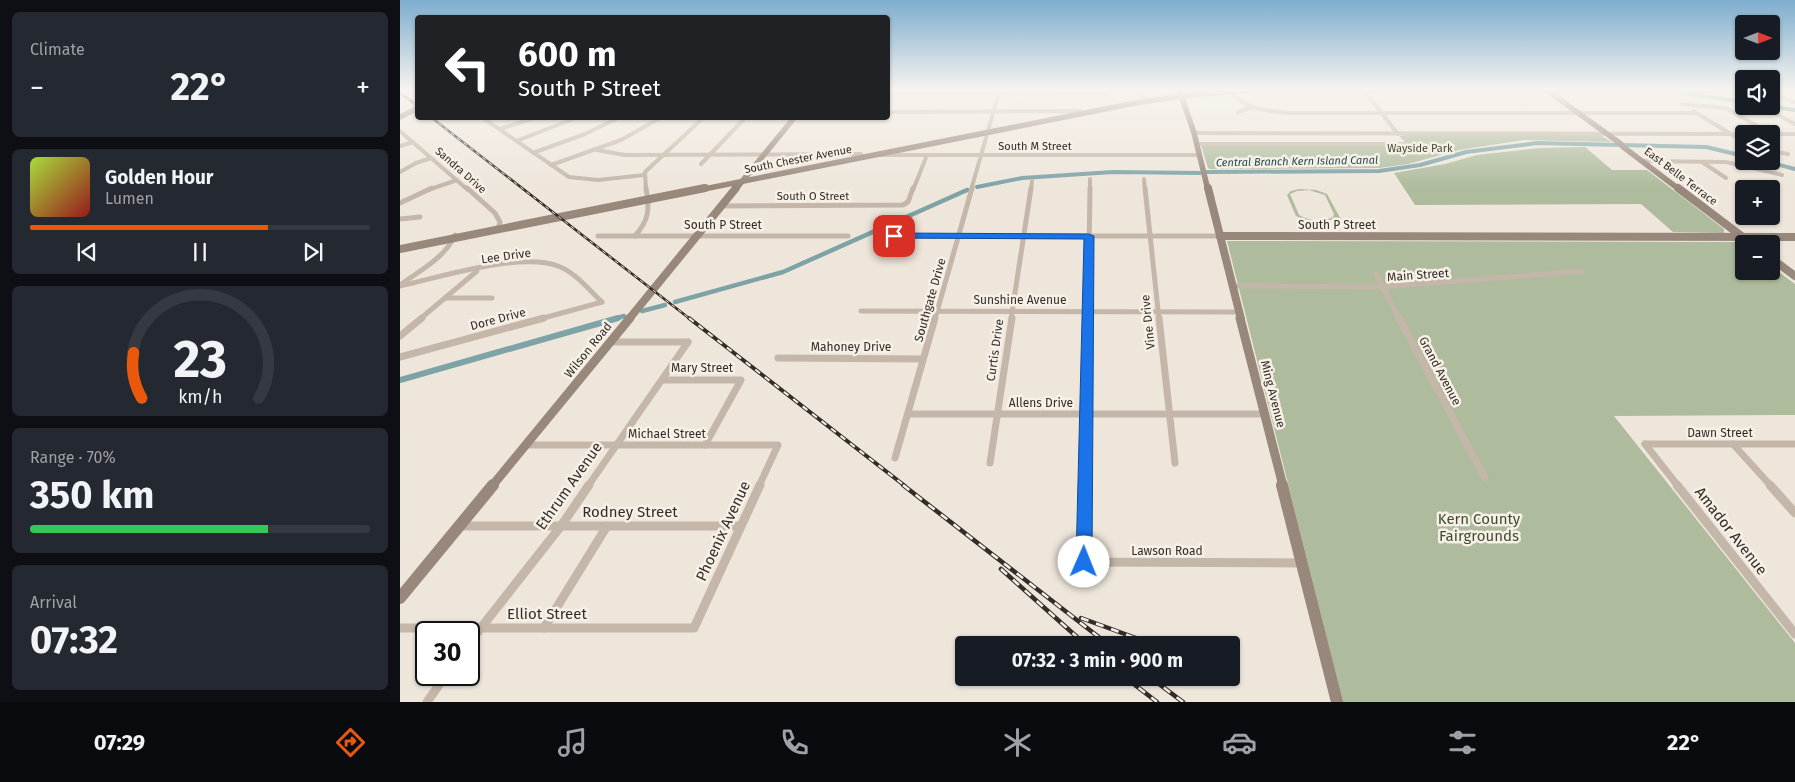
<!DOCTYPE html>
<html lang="en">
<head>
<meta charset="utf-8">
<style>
  body { margin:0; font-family:"Fira Sans",sans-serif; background:#242831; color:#f1f3f6; height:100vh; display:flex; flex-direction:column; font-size:19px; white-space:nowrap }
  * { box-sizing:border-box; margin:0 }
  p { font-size:16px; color:#9ea1a6 }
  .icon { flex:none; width:28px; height:28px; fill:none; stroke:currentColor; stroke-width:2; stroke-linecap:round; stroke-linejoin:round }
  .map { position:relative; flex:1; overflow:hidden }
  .details { display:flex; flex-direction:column; gap:12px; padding:12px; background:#0d0f14; width:400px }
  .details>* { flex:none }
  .top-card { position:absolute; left:15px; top:15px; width:475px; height:105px; border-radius:5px; box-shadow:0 1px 4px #0004; background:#202124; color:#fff; overflow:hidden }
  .needle { width:32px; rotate:90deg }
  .controls { position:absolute; left:1335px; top:15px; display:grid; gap:10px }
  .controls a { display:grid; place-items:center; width:45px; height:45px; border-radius:5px; background:#171b24; box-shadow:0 1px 4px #0004; font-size:25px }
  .speed { position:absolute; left:15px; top:621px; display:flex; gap:10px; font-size:25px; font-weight:700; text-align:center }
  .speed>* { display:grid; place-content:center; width:65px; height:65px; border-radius:50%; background:#171b24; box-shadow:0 1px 4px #0004; line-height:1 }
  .speed .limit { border:2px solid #111; border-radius:8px; background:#fff; color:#111 }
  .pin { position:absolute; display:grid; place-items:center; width:42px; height:42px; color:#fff; margin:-21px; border-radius:10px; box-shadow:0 2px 8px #0006 }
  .me { position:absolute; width:55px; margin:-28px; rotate:1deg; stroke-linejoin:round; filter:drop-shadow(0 0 4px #0008) }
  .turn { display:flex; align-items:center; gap:18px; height:105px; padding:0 20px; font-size:22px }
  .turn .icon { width:65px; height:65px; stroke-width:2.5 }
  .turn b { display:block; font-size:35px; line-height:42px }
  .big { font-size:38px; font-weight:700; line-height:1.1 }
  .details .tile { flex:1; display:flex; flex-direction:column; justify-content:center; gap:8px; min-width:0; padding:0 18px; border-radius:8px; background:#242831 }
  .details .dial { align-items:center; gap:0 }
  .dial svg { height:130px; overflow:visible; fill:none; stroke:#363941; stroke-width:7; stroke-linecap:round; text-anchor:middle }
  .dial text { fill:#f1f3f6; stroke:none }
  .song { display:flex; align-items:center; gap:15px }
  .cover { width:60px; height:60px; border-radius:8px; background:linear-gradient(135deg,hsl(80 70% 55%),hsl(0 70% 35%)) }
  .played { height:5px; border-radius:2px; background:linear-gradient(90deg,#ea580c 70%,#363941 70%) }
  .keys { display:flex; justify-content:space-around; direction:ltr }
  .heat { display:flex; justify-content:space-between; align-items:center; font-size:28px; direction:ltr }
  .charge { height:8px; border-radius:4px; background:linear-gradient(90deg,#34c759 70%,#363941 0) }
  .trip { position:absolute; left:555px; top:636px; width:285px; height:50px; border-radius:5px; background:#171b24; box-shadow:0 1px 4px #0004; font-weight:700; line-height:50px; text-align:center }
  .dock { display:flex; height:80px; justify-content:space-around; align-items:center; background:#090b0e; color:#9ea1a6 }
  .dock .icon { width:35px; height:35px }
  .dock .selected { color:#ea580c }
  .dock b { font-size:22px; color:#f1f3f6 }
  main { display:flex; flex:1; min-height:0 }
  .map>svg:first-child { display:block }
  .green { fill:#afbb9d; fill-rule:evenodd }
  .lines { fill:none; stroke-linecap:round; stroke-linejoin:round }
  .canal-far2 { stroke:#7ea3a7; stroke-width:4 }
  .canal-far1 { stroke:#7ea3a7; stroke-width:4.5 }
  .canal { stroke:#7ea3a7; stroke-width:6 }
  .street-far3 { stroke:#c4b7a9; stroke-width:4 }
  .street-far2 { stroke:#c4b7a9; stroke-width:5 }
  .street-far1 { stroke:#c4b7a9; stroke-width:7 }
  .street { stroke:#c4b7a9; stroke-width:9 }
  .secondary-far3 { stroke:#98877b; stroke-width:5.5 }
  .secondary-far2 { stroke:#98877b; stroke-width:8 }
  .secondary-far1 { stroke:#98877b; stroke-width:9 }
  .secondary { stroke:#98877b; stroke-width:12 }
  .rail-far2-casing { stroke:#332c28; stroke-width:2.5 }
  .rail-far1-casing { stroke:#332c28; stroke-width:4 }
  .rail-casing { stroke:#332c28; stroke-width:4.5 }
  .rail-far2 { stroke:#f6f0e7; stroke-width:1; stroke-dasharray:4; stroke-linecap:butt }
  .rail-far1 { stroke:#f6f0e7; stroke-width:2; stroke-dasharray:6; stroke-linecap:butt }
  .rail { stroke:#f6f0e7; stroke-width:2.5; stroke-dasharray:8; stroke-linecap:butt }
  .route { fill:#1a73e8; stroke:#114b97 }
  .labels { text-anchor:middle; stroke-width:5; stroke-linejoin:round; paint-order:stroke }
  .far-street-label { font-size:11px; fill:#332c28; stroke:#f6f0e7 }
  .far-park-label { font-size:11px; fill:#404e2f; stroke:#f6f0e7 }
  .far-water-label { font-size:11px; font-style:italic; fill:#23494f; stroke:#f6f0e7 }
  .street-label { font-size:12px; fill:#332c28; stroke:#f6f0e7 }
  .near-street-label { font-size:15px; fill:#332c28; stroke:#f6f0e7 }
  .near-park-label { font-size:15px; fill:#404e2f; stroke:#f6f0e7 }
</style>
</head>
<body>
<main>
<section class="details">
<div class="tile"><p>Climate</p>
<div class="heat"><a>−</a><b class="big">22°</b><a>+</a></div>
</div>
<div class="tile">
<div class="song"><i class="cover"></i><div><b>Golden Hour</b><p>Lumen</p></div></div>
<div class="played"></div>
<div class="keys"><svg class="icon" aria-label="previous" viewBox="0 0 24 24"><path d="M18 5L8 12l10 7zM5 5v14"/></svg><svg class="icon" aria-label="pause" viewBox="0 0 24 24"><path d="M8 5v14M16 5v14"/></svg><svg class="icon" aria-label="next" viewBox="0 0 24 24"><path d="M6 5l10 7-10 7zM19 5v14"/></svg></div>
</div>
<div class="tile dial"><svg viewBox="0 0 100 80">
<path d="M14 69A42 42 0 1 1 86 69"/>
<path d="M14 69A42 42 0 0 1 9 41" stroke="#ea580c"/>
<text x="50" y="56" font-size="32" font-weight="700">23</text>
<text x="50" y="72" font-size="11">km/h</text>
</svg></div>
<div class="tile"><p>Range · 70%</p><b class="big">350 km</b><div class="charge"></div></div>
<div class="tile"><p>Arrival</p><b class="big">07:32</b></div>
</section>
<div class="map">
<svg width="1395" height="702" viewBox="0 0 1395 702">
  <rect width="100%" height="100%" fill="#eee6db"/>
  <g class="green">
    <path d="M1006 135H1200L1212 142 1124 140 1059 150 1008 164 979 168 810 169 808 168 801 145 1007 144 999 136Z"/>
    <path d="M1185 147 1212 170H1247L1324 229V233L1273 232 1241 204 1015 205 994 173 1045 164 1077 155 1139 148Z"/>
    <path d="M900 189 916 190 927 194 944 225H939L936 218C923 223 908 222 896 216L887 195 891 191ZM909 190 925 195 934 214 933 217C923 222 909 221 899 215L890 194 897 191Z"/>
    <path d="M827 241 1339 242 1344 246V271H1371V266L1395 284V415L1214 416 1395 643V702H943Z"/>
  </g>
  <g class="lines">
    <g class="canal-far2">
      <path d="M1277 92 1344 102"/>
      <path d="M1368 106 1395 110"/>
      <path d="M1365 161 1395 169"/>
      <path d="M807 172 979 171 1020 165 1066 152 1137 143 1306 147 1344 156"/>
      <path d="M577 187 622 178 713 172 800 173"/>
    </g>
    <g class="canal-far1">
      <path d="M275 302 383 272 567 190"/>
      <path d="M242 311 265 305"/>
      <path d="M214 319 224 316"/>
    </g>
    <path class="canal" d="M0 380 218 318"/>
    <g class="street-far3">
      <path d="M735 89 736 93 747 101"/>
      <path d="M830 89C840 109 868 111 888 113H1296"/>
      <path d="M963 89 998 134"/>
      <path d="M1334 92 1344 97"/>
      <path d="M488 93 706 94"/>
      <path d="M1371 94 1395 102"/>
      <path d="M1282 104 1326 108 1371 134"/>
      <path d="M1361 106 1395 124"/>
      <path d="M1293 111 1344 142"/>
      <path d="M488 112 680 111"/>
      <path d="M838 112 853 107"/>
      <path d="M83 118 169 177 198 180 244 175"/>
      <path d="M100 129 134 118"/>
      <path d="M0 131 68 190"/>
      <path d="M794 133 1344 134"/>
      <path d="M1371 134H1395"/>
      <path d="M116 141 176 118"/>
      <path d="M796 144H1006"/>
      <path d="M0 146 13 142"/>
      <path d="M197 150 225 155 461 154"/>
      <path d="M1371 151 1388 154"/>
      <path d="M133 153 185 134 218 118"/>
      <path d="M481 155H799"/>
      <path d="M1242 161 1326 162 1382 175"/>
      <path d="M1302 162 1326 178"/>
      <path d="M301 164 345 118"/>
      <path d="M151 165 221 140 260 118"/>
      <path d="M0 172 16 163 31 158"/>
      <path d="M744 179 745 190"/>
      <path d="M28 190 57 180"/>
      <path d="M246 190 245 172 303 118"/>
      <path d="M513 190 527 155"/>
      <path d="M571 190 600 89"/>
      <path d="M631 190 632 181"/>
      <path d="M690 190V179"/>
    </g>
    <g class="street-far2">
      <path d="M67 188 95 213 100 222 98 229"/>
      <path d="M745 188 759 319"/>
      <path d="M0 203 32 188"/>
      <path d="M322 206 503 205 508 202 513 188"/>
      <path d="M0 219 20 217"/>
      <path d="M198 236H448"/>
      <path d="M235 236C249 220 250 209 246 188"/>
      <path d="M478 236H820"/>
      <path d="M976 274 999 319"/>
      <path d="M0 285C19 271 45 258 55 235"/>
      <path d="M0 286C41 277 119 252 158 266 175 272 189 290 202 302"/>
      <path d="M833 286 982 287 1182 271"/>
      <path d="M45 298H92"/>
      <path d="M461 311 839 312"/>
      <path d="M20 319 77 271"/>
      <path d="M140 319 202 302"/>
      <path d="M535 319 572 188"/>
      <path d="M611 319 631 188"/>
      <path d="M688 319 690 188"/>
    </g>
    <g class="street-far1">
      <path d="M759 318 775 463"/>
      <path d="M999 318 1085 478"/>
      <path d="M0 336 22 318"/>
      <path d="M210 342H288"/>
      <path d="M0 357 144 318"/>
      <path d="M378 358 523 359"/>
      <path d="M262 380H341L305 445"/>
      <path d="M508 414H865"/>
      <path d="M1245 444 1278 486"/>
      <path d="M1245 444H1395"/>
      <path d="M1333 444 1371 486"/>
      <path d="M126 445H378L359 486"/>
      <path d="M495 458 535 318"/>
      <path d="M590 463 612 318"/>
      <path d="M188 486 288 342"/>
      <path d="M685 486 688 318"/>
    </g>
    <g class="street">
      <path d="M685 485 684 562 902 563"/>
      <path d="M1277 485 1395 634"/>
      <path d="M1370 485 1395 513"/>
      <path d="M59 526H340"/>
      <path d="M0 628H294L360 485"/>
      <path d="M144 628 207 526"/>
      <path d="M69 643 161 526 189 485"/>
      <path d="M27 702 46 675"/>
    </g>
    <g class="secondary-far3">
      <path d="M779 89 794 133 808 190"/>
      <path d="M1371 90H1395"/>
      <path d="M1148 91 1221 144"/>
      <path d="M0 117 18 108"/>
      <path d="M1222 146 1280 190"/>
      <path d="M299 190 735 103 788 95 853 90H1344"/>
      <path d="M335 190 394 118"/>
    </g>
    <g class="secondary-far2">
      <path d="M808 188 841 319"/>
      <path d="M1278 188 1352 244"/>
      <path d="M820 236 1395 237"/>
      <path d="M0 249 305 188"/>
      <path d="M1371 258 1395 276"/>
      <path d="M229 319 336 188"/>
    </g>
    <g class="secondary-far1">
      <path d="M840 318 883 486"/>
      <path d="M92 486 230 318"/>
    </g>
    <g class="secondary">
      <path d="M882 485 937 702"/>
      <path d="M0 598 93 485"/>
    </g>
    <defs>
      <g id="rail-far2">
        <path d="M0 93 18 106"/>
        <path d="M32 118 290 319"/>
      </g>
      <path id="rail-far1" d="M289 318 505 486"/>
      <g id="rail">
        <path d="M503 485 709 645"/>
        <path d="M601 569 686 645"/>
        <path d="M681 618 755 645"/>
        <path d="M726 678 757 702"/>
        <path d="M751 678 783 702"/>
      </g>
    </defs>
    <use href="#rail-far2" class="rail-far2-casing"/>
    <use href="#rail-far1" class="rail-far1-casing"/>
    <use href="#rail" class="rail-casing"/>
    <use href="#rail-far2" class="rail-far2"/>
    <use href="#rail-far1" class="rail-far1"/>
    <use href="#rail" class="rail"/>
  </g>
  <linearGradient id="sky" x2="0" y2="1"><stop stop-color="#7dadce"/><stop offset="0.48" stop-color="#f7f4ef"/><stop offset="1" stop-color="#f7f4ef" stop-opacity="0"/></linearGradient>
  <rect width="1395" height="187" fill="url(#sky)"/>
  <path class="route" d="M494 233 689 234 694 236 692 562 689 567 684 569 679 567 676 562 684 239 491 238V234Z"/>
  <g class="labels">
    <g class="far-street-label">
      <text x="635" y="150">South M Street</text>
      <text transform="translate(398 159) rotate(-11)" y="4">South Chester Avenue</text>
      <text transform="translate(61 170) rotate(41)" y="4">Sandra Drive</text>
      <text transform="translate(1281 176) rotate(37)" y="4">East Belle Terrace</text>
      <text x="413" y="200">South O Street</text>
    </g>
    <g class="far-park-label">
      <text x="1020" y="152">Wayside Park</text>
    </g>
    <g class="far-water-label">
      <text transform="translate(897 161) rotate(-1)" y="4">Central Branch Kern Island Canal</text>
    </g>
    <g class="street-label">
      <text x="323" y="229">South P Street</text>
      <text x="937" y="229">South P Street</text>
      <text transform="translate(106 256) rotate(-8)" y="4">Lee Drive</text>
      <text transform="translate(1018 275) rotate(-4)" y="4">Main Street</text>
      <text transform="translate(530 300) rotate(-74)" y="4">Southgate Drive</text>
      <text x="620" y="304">Sunshine Avenue</text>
      <text transform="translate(98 319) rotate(-15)" y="4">Dore Drive</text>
      <text transform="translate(748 322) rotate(-96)" y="4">Vine Drive</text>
      <text x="451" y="351">Mahoney Drive</text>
      <text transform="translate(188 350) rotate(-51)" y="4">Wilson Road</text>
      <text transform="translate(595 350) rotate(-82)" y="4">Curtis Drive</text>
      <text x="302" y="372">Mary Street</text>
      <text transform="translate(1040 371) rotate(62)" y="4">Grand Avenue</text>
      <text transform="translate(873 394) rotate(76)" y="4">Ming Avenue</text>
      <text x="641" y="407">Allens Drive</text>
      <text x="1320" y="437">Dawn Street</text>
      <text x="267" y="438">Michael Street</text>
      <text x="767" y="555">Lawson Road</text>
    </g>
    <g class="near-street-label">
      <text transform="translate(169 486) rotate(-55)" y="5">Ethrum Avenue</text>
      <text x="230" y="517">Rodney Street</text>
      <text transform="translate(323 531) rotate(-65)" y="5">Phoenix Avenue</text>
      <text transform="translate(1331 531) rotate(52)" y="5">Amador Avenue</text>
      <text x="147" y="619">Elliot Street</text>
    </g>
    <g class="near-park-label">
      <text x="1079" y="524">Kern County<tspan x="1079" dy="17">Fairgrounds</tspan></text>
    </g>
  </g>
</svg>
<div class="controls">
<a><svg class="needle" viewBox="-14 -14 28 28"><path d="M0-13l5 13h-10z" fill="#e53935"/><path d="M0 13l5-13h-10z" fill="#9ea1a6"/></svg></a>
<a><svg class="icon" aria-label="sound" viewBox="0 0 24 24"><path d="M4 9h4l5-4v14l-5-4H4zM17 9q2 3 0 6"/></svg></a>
<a><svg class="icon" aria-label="layers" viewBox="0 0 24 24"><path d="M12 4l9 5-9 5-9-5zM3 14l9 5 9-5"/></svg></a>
<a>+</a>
<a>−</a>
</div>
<div class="speed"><div class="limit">30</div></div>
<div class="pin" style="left:494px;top:236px;background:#d93025"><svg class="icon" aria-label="arrive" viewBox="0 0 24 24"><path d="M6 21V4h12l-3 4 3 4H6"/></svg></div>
<svg class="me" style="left:684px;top:562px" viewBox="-20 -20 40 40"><circle r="19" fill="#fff"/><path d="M0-13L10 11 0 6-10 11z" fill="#1a73e8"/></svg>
<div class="trip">07:32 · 3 min · 900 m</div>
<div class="top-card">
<div class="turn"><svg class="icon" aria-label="left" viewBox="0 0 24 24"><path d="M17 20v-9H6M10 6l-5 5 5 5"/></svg><div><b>600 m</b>South P Street</div></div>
</div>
</div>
</main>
<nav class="dock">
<b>07:29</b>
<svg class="icon selected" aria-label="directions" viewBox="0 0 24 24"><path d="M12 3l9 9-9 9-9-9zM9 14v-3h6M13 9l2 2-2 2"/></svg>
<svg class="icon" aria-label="music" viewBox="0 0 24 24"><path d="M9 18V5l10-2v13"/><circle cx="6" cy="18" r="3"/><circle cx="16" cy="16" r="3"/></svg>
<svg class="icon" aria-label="phone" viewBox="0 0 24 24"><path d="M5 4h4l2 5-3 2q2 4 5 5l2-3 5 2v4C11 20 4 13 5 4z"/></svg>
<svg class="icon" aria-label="climate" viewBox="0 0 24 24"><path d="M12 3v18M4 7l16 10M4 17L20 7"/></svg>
<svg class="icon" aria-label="car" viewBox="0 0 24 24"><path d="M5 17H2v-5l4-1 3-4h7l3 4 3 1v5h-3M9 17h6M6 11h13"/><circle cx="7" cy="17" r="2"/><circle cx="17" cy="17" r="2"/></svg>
<svg class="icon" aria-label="filters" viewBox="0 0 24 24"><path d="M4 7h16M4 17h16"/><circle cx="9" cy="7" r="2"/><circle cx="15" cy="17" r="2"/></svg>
<b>22°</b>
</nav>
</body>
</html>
